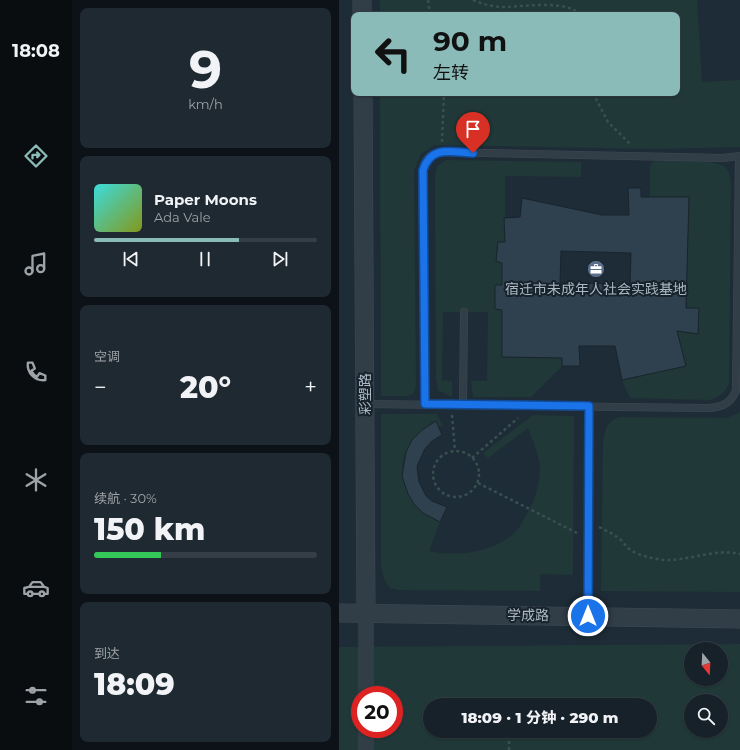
<!DOCTYPE html>
<html lang="zh">
<head>
<meta charset="utf-8">
<style>
  body { margin:0; font-family:Montserrat,"Noto Sans SC",sans-serif; background:#1f2931; color:#f1f3f6; height:100vh; display:flex; flex-direction:column; font-size:15px; white-space:nowrap }
  * { box-sizing:border-box; margin:0 }
  p { font-size:13px; color:#9ea3a8 }
  .icon { flex:none; width:22px; height:22px; fill:none; stroke:currentColor; stroke-width:2; stroke-linecap:round; stroke-linejoin:round }
  .map { position:relative; flex:1; overflow:hidden }
  .details { display:flex; flex-direction:column; gap:8px; padding:8px; background:#0c1217; width:267px }
  .details>* { flex:none }
  .top-card { position:absolute; left:12px; top:12px; width:329px; height:84px; border-radius:8px; box-shadow:0 1px 3px #0004,0 0 0 1px #353e46; background:#8bbbb9; color:#111; overflow:hidden }
  .needle { width:26px; rotate:162deg }
  .tools { position:absolute; left:345px; top:642px; display:grid; gap:8px }
  .tools a { display:grid; place-items:center; width:44px; height:44px; border-radius:50%; background:#162129; box-shadow:0 1px 3px #0004,0 0 0 1px #353e46; font-size:20px }
  .speed { position:absolute; left:12px; top:686px; display:flex; gap:8px; font-size:20px; font-weight:700; text-align:center }
  .speed>* { display:grid; place-content:center; width:52px; height:52px; border-radius:50%; background:#162129; box-shadow:0 1px 3px #0004,0 0 0 1px #353e46; line-height:1 }
  .speed .limit { border:6px solid #d22; background:#fff; color:#111 }
  .pin { position:absolute; display:grid; place-items:center; width:34px; height:34px; color:#fff; margin:-41px -17px; border-radius:50% 50% 50% 0; rotate:-45deg; box-shadow:0 0 4px #0007 }
  .pin .icon { rotate:45deg }
  .me { position:absolute; width:44px; margin:-22px; rotate:0deg; stroke-linejoin:round; filter:drop-shadow(0 0 3px #0008) }
  .turn { display:flex; align-items:center; gap:14px; height:84px; padding:0 16px; font-size:18px }
  .turn .icon { width:52px; height:52px; stroke-width:2.5 }
  .turn b { display:block; font-size:28px; line-height:34px }
  .big { font-size:30px; font-weight:800; line-height:1.1 }
  .details .card { flex:1; display:flex; flex-direction:column; justify-content:center; gap:6px; min-width:0; padding:0 14px; border-radius:8px; background:#1f2931 }
  .details .dial { align-items:center; gap:0 }
  .dial b { font-size:52px; line-height:1 }
  .song { display:flex; align-items:center; gap:12px }
  .cover { width:48px; height:48px; border-radius:6px; background:linear-gradient(135deg,hsl(180 70% 55%),hsl(70 70% 35%)) }
  .played { height:4px; border-radius:2px; background:linear-gradient(90deg,#8bbbb9 65%,#353e46 65%) }
  .keys { display:flex; justify-content:space-around; direction:ltr }
  .heat { display:flex; justify-content:space-between; align-items:center; font-size:22px; direction:ltr }
  .charge { height:6px; border-radius:3px; background:linear-gradient(90deg,#34c759 30%,#353e46 0) }
  .trip { position:absolute; left:84px; top:698px; width:234px; height:40px; border-radius:20px; background:#162129; box-shadow:0 1px 3px #0004,0 0 0 1px #353e46; font-weight:800; line-height:40px; text-align:center }
  main { display:flex; flex:1; min-height:0 }
  .tabs { display:flex; flex-direction:column; width:72px; justify-content:space-around; align-items:center; background:#090d10; color:#9ea3a8 }
  .tabs .icon { width:28px; height:28px }
  .tabs .current { color:#8bbbb9 }
  .tabs b { font-size:18px; color:#f1f3f6 }
  .map>svg:first-child { display:block }
  .green { fill:#203837; fill-rule:evenodd }
  .building { fill:#2f404e; stroke:#19242d; fill-rule:evenodd }
  .lines { fill:none; stroke-linecap:round; stroke-linejoin:round }
  .service-casing { stroke:#3e4953; stroke-width:8 }
  .minor-casing { stroke:#3e4953; stroke-width:15 }
  .tertiary-casing { stroke:#3e4953; stroke-width:19 }
  .path { stroke:#38504f; stroke-width:2.5; stroke-dasharray:3 3; stroke-linecap:butt }
  .service { stroke:#313d47; stroke-width:7 }
  .minor { stroke:#313d47; stroke-width:14 }
  .tertiary { stroke:#313d47; stroke-width:18 }
  .route-casing { stroke:#114b97; stroke-width:10 }
  .route { stroke:#1a73e8; stroke-width:7 }
  .labels { text-anchor:middle; stroke-width:4; stroke-linejoin:round; paint-order:stroke }
  .poi-label { font-size:14px; fill:#abb8c5; stroke:#17222b }
  .street-label { font-size:14px; fill:#abb8c5; stroke:#17222b }
</style>
</head>
<body>
<main>
<nav class="tabs">
<b>18:08</b>
<svg class="icon current" aria-label="directions" viewBox="0 0 24 24"><path d="M12 3l9 9-9 9-9-9zM9 14v-3h6M13 9l2 2-2 2"/></svg>
<svg class="icon" aria-label="music" viewBox="0 0 24 24"><path d="M9 18V5l10-2v13"/><circle cx="6" cy="18" r="3"/><circle cx="16" cy="16" r="3"/></svg>
<svg class="icon" aria-label="phone" viewBox="0 0 24 24"><path d="M5 4h4l2 5-3 2q2 4 5 5l2-3 5 2v4C11 20 4 13 5 4z"/></svg>
<svg class="icon" aria-label="climate" viewBox="0 0 24 24"><path d="M12 3v18M4 7l16 10M4 17L20 7"/></svg>
<svg class="icon" aria-label="car" viewBox="0 0 24 24"><path d="M5 17H2v-5l4-1 3-4h7l3 4 3 1v5h-3M9 17h6M6 11h13"/><circle cx="7" cy="17" r="2"/><circle cx="17" cy="17" r="2"/></svg>
<svg class="icon" aria-label="filters" viewBox="0 0 24 24"><path d="M4 7h16M4 17h16"/><circle cx="9" cy="7" r="2"/><circle cx="15" cy="17" r="2"/></svg>
</nav>
<section class="details">
<div class="card dial"><b>9</b><p>km/h</p></div>
<div class="card">
<div class="song"><i class="cover"></i><div><b>Paper Moons</b><p>Ada Vale</p></div></div>
<div class="played"></div>
<div class="keys"><svg class="icon" aria-label="previous" viewBox="0 0 24 24"><path d="M18 5L8 12l10 7zM5 5v14"/></svg><svg class="icon" aria-label="pause" viewBox="0 0 24 24"><path d="M8 5v14M16 5v14"/></svg><svg class="icon" aria-label="next" viewBox="0 0 24 24"><path d="M6 5l10 7-10 7zM19 5v14"/></svg></div>
</div>
<div class="card"><p>空调</p>
<div class="heat"><a>−</a><b class="big">20°</b><a>+</a></div>
</div>
<div class="card"><p>续航 · 30%</p><b class="big">150 km</b><div class="charge"></div></div>
<div class="card"><p>到达</p><b class="big">18:09</b></div>
</section>
<div class="map">
<svg width="401" height="750" viewBox="0 0 401 750">
  <rect width="100%" height="100%" fill="#1e2c37"/>
  <g class="green">
    <path d="M41 0H358L363 82 401 80V147L315 149 96 145 82 154 75 171 77 387 74 394 68 396H42L41 93H338V15H41Z"/>
    <path d="M107 160 242 162V177L166 176V242H159L157 261 163 263V285H156V309L163 310V357L223 358V366L192 397H134L132 381H148L149 312H104L103 380 113 381V397L99 390 97 378 96 176 98 166Z"/>
    <path d="M315 161C331 162 377 157 388 169 391 173 391 177 392 181L390 383C386 393 382 396 371 400L291 398 283 380 347 366 338 331 359 333 360 309 347 308 350 197H311V165Z"/>
    <path d="M401 412V592L262 591 264 446C266 431 265 422 281 417L388 418Z"/>
    <path d="M42 414H98L104 426 99 427 96 421C67 439 51 471 75 501 78 505 81 510 85 513 90 517 96 519 101 522L90 551C117 557 152 553 174 534 181 528 184 520 189 512 196 499 201 483 201 468 200 454 194 441 189 428L149 458 144 453 194 415 235 416 234 575 201 574V591L60 590 51 588 45 579 42 565Z"/>
    <path d="M401 644V750H0V647ZM352 649H382V679H352ZM21 695H55V729H21ZM352 701H382V731H352ZM91 705H311V731H91Z"/>
  </g>
  <g class="building">
    <path d="M289 188H302V197H350L347 308H360L359 334 338 331 347 366 283 380 276 346H240L241 366H223V358L163 357V310L156 309V285H163V263L157 261 159 242H166L165 218 181 217 183 198 263 215H290ZM222 251 292 253 291 284 221 283Z"/>
    <path d="M97 421 103 435 93 441 86 449 78 466 80 482 87 496 93 501 108 507 101 522 84 513 75 504 69 494 63 476 67 452 73 440 83 430Z"/>
  </g>
  <g class="lines">
    <defs>
      <g id="service">
        <path d="M26 404 369 408C383 407 391 404 397 391L400 156"/>
        <path d="M86 404 83 176C84 164 87 156 99 152L384 158 401 156"/>
        <path d="M124 405 125 312"/>
        <path d="M249 616 250 406"/>
      </g>
      <g id="minor">
        <path d="M27 613V695"/>
        <path d="M27 729V750"/>
      </g>
      <g id="tertiary">
        <path d="M23 0V15"/>
        <path d="M24 93 27 613"/>
        <path d="M0 613 401 619"/>
      </g>
    </defs>
    <use href="#service" class="service-casing"/>
    <use href="#minor" class="minor-casing"/>
    <use href="#tertiary" class="tertiary-casing"/>
    <g class="path">
      <path d="M89 0 91 15"/>
      <path d="M134 0C145 5 156 7 168 7 187 6 231 0 240 15"/>
      <path d="M254 93 269 122 292 145"/>
      <path d="M103 142 105 93"/>
      <path d="M113 415 116 451"/>
      <circle cx="117" cy="474" r="23"/>
      <path d="M133 458 179 418"/>
      <path d="M139 483 238 533"/>
      <path d="M260 527C267 531 274 533 279 538 283 540 285 544 288 547 294 553 304 556 313 558 343 566 370 547 401 554"/>
      <path d="M170 750V731"/>
    </g>
    <use href="#service" class="service"/>
    <use href="#minor" class="minor"/>
    <use href="#tertiary" class="tertiary"/>
  </g>
  <g class="lines">
    <defs>
      <path id="route" d="M134 153C112 152 92 145 84 170L86 404 250 406 249 616"/>
    </defs>
    <use href="#route" class="route-casing"/>
    <use href="#route" class="route"/>
  </g>
  <defs>
    <symbol id="office-disc" viewBox="-11 -11 22 22"><circle r="9.5" fill="#5c6f8a" stroke="#17222b"/><path d="M-6-3h4V-5.5h4V-3h4V5H-6ZM-1-4.5V-3h2v-1.5ZM-6 0V1H6V0Z" fill="#fff"/></symbol>
  </defs>
  <g fill-rule="evenodd">
    <use href="#office-disc" x="247" y="259" width="20" height="20"/>
  </g>
  <g class="labels">
    <g class="poi-label">
      <text x="257" y="294">宿迁市未成年人社会实践基地</text>
    </g>
    <g class="street-label">
      <text transform="translate(26 394) rotate(-90)" y="5">彩塑路</text>
      <text transform="translate(189 615) rotate(1)" y="5">学成路</text>
    </g>
  </g>
</svg>
<div class="tools">
<a><svg class="needle" viewBox="-14 -14 28 28"><path d="M0-13l5 13h-10z" fill="#e53935"/><path d="M0 13l5-13h-10z" fill="#9ea3a8"/></svg></a>
<a><svg class="icon" aria-label="search" viewBox="0 0 24 24"><circle cx="10" cy="10" r="6"/><path d="M15 15l6 6"/></svg></a>
</div>
<div class="speed"><div class="limit">20</div></div>
<div class="pin" style="left:134px;top:153px;background:#d93025"><svg class="icon" aria-label="arrive" viewBox="0 0 24 24"><path d="M6 21V4h12l-3 4 3 4H6"/></svg></div>
<svg class="me" style="left:249px;top:616px" viewBox="-20 -20 40 40"><circle r="17" fill="#1a73e8" stroke="#fff" stroke-width="3"/><path d="M0-11L8 9 0 5-8 9z" fill="#fff"/></svg>
<div class="trip">18:09 · 1 分钟 · 290 m</div>
<div class="top-card">
<div class="turn"><svg class="icon" aria-label="left" viewBox="0 0 24 24"><path d="M17 20v-9H6M10 6l-5 5 5 5"/></svg><div><b>90 m</b>左转</div></div>
</div>
</div>
</main>
</body>
</html>
